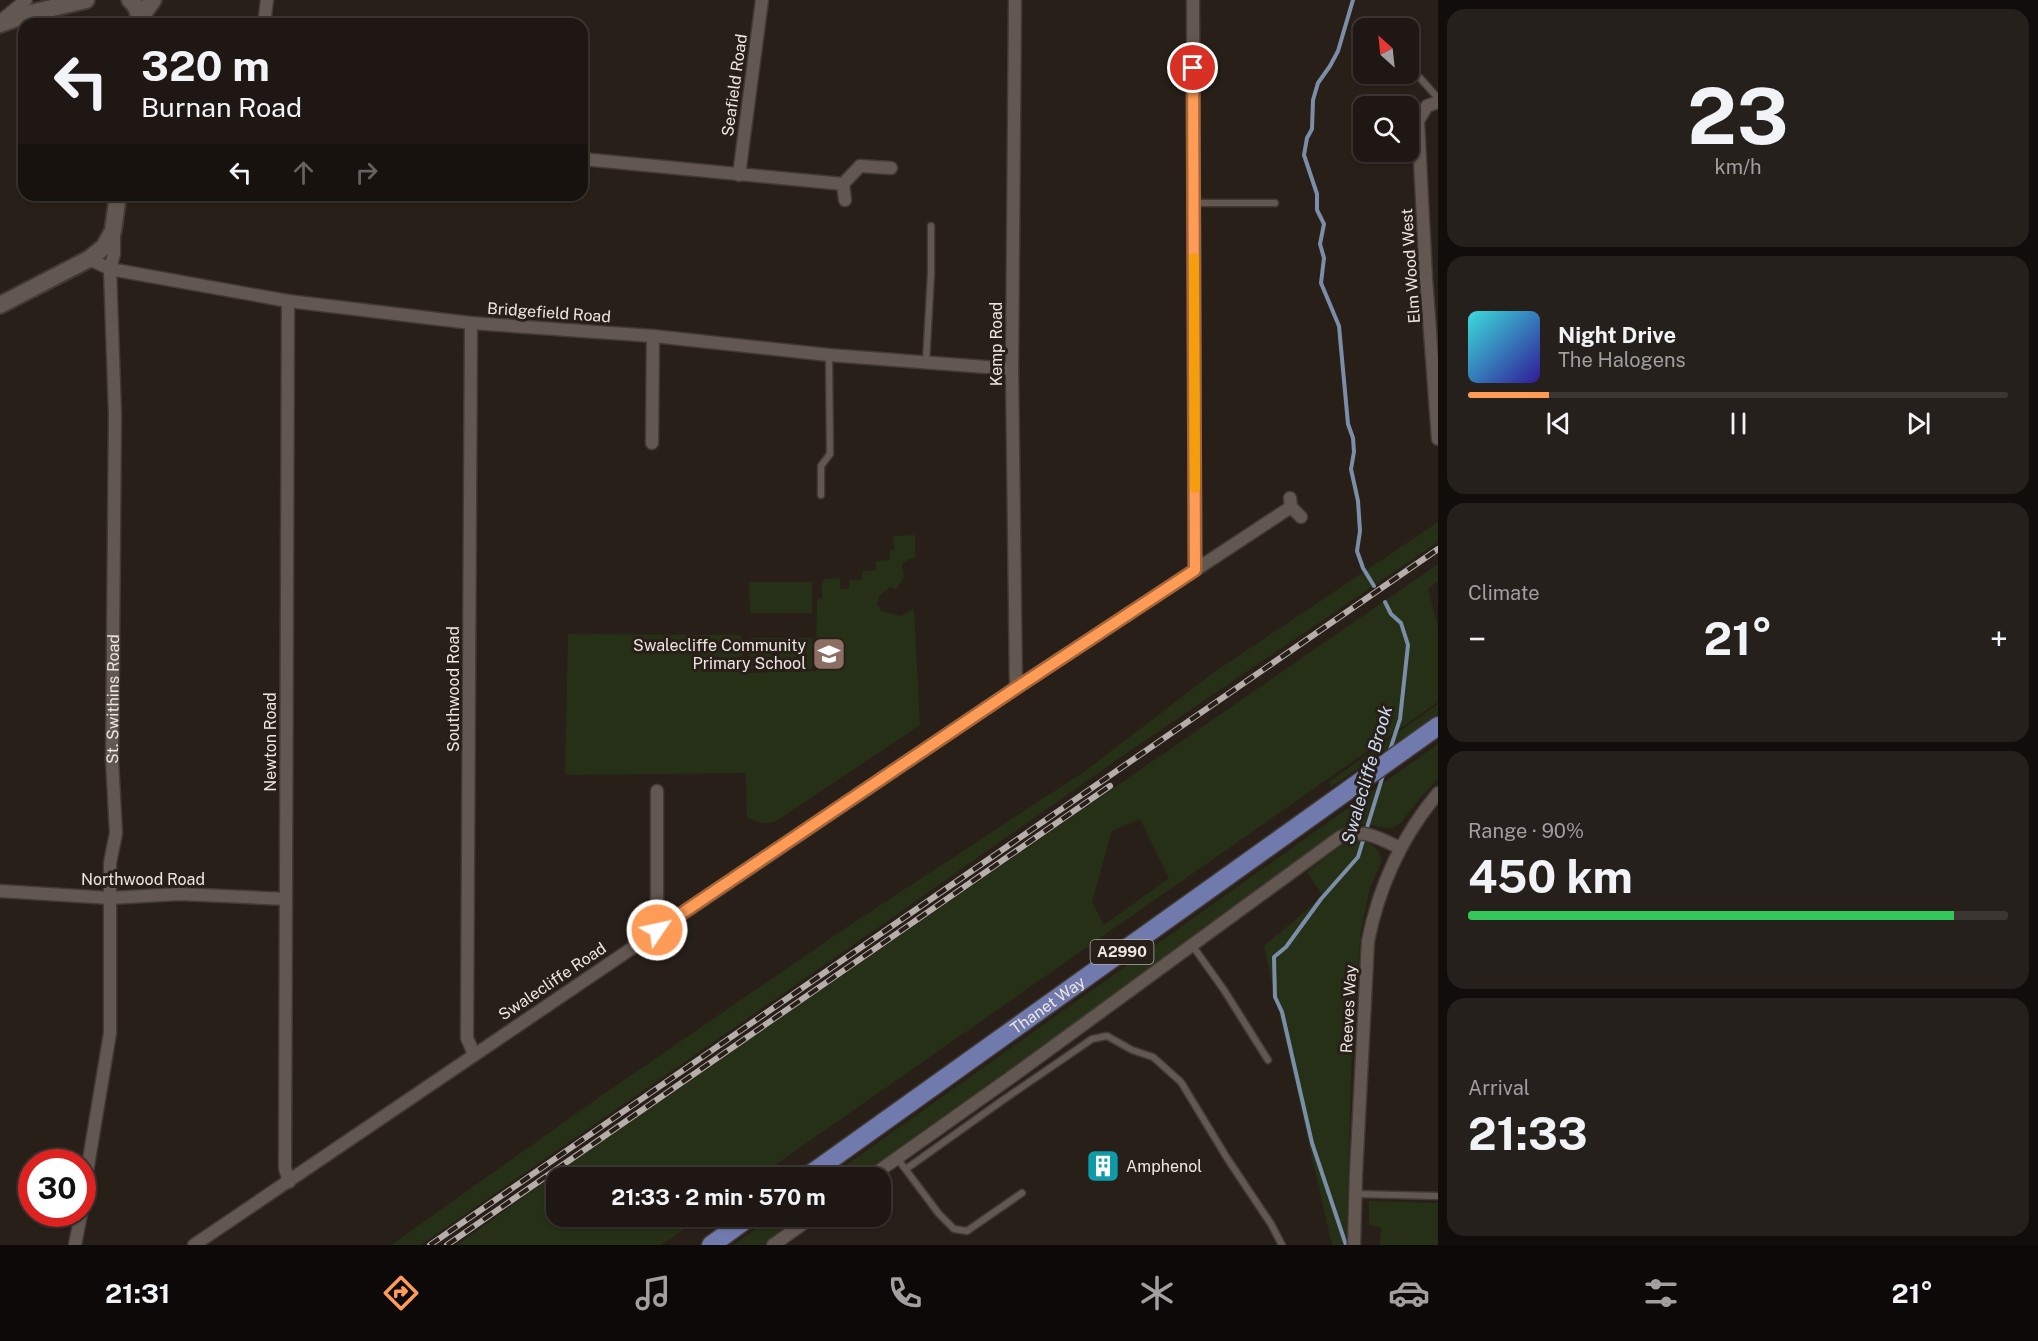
<!DOCTYPE html>
<html lang="en">
<head>
<meta charset="utf-8">
<style>
  body { margin:0; font-family:"Public Sans",sans-serif; background:#26201c; color:#f1f3f6; height:100vh; display:flex; flex-direction:column; font-size:22px; white-space:nowrap }
  * { box-sizing:border-box; margin:0 }
  p { font-size:20px; color:#a19fa0 }
  .icon { flex:none; width:33px; height:33px; fill:none; stroke:currentColor; stroke-width:2; stroke-linecap:round; stroke-linejoin:round }
  .map { position:relative; flex:1; overflow:hidden }
  .side { display:flex; flex-direction:column; gap:9px; padding:9px; background:#100d0a; width:600px }
  .side>* { flex:none }
  .hud { position:absolute; left:18px; top:18px; width:570px; height:183px; border-radius:18px; box-shadow:0 2px 4px #0004,0 0 0 2px #3c3633; background:#1e1713; color:#f1f3f6; overflow:hidden }
  .needle { width:39px; rotate:333deg }
  .controls { position:absolute; left:1353px; top:18px; display:grid; gap:12px }
  .controls a { display:grid; place-items:center; width:66px; height:66px; border-radius:12px; background:#1e1713; box-shadow:0 2px 4px #0004,0 0 0 2px #3c3633; font-size:30px }
  .speed { position:absolute; left:18px; top:1149px; display:flex; gap:12px; font-size:30px; font-weight:700; text-align:center }
  .speed>* { display:grid; place-content:center; width:78px; height:78px; border-radius:50%; background:#1e1713; box-shadow:0 2px 4px #0004,0 0 0 2px #3c3633; line-height:1 }
  .speed .limit { border:9px solid #d22; background:#fff; color:#111 }
  .pin { position:absolute; display:grid; place-items:center; width:51px; height:51px; color:#fff; margin:-26px; border:3px solid #fff; border-radius:50%; box-shadow:0 2px 6px #0007 }
  .me { position:absolute; width:66px; margin:-33px; rotate:56deg; stroke-linejoin:round; filter:drop-shadow(0 0 4px #0008) }
  .turn { display:flex; align-items:center; gap:21px; height:126px; padding:0 24px; font-size:27px }
  .turn .icon { width:78px; height:78px; stroke-width:2.5 }
  .turn b { display:block; font-size:42px; line-height:51px }
  .lanes { display:flex; align-items:center; height:57px; padding:0 24px; background:#0003; justify-content:center; gap:30px; direction:ltr }
  .lanes .off { opacity:.35 }
  .big { font-size:45px; font-weight:700; line-height:1.1 }
  .side .card { flex:1; display:flex; flex-direction:column; justify-content:center; gap:9px; min-width:0; padding:0 21px; border-radius:18px; background:#26201c }
  .side .dial { align-items:center; gap:0 }
  .dial b { font-size:78px; line-height:1 }
  .song { display:flex; align-items:center; gap:18px }
  .cover { width:72px; height:72px; border-radius:9px; background:linear-gradient(135deg,hsl(180 70% 55%),hsl(250 70% 35%)) }
  .played { height:6px; border-radius:3px; background:linear-gradient(90deg,#fe9c57 15%,#3c3633 15%) }
  .keys { display:flex; justify-content:space-around; direction:ltr }
  .heat { display:flex; justify-content:space-between; align-items:center; font-size:33px; direction:ltr }
  .charge { height:9px; border-radius:4px; background:linear-gradient(90deg,#34c759 90%,#3c3633 0) }
  .trip { position:absolute; left:546px; top:1167px; width:345px; height:60px; border-radius:18px; background:#1e1713; box-shadow:0 2px 4px #0004,0 0 0 2px #3c3633; font-weight:700; line-height:60px; text-align:center }
  .tabs { display:flex; height:96px; justify-content:space-around; align-items:center; background:#0c0908; color:#a19fa0 }
  .tabs .icon { width:42px; height:42px }
  .tabs .on { color:#fe9c57 }
  .tabs b { font-size:27px; color:#f1f3f6 }
  main { display:flex; flex:1; min-height:0 }
  .map>svg:first-child { display:block }
  .green { fill:#253017; fill-rule:evenodd }
  .lines { fill:none; stroke-linecap:round; stroke-linejoin:round }
  .stream { stroke:#7b8ea7; stroke-width:4 }
  .service-casing { stroke:#413935; stroke-width:9 }
  .minor-casing { stroke:#413935; stroke-width:15 }
  .secondary-casing { stroke:#413935; stroke-width:20 }
  .primary-casing { stroke:#413935; stroke-width:21 }
  .service { stroke:#635751; stroke-width:6 }
  .minor { stroke:#635751; stroke-width:12 }
  .secondary { stroke:#635751; stroke-width:16 }
  .primary { stroke:#717aad; stroke-width:18 }
  .rail-casing { stroke:#b6aeaa; stroke-width:6 }
  .rail { stroke:#281f19; stroke-width:4; stroke-dasharray:11; stroke-linecap:butt }
  .route-casing { stroke:#a56539; stroke-width:15 }
  .route { stroke:#fe9c57; stroke-width:10 }
  .slow { stroke:#f59e0b; stroke-width:10 }
  .labels { text-anchor:middle; stroke-width:6; stroke-linejoin:round; paint-order:stroke }
  .shield { fill:#281f19; stroke:#b2aaa6; stroke-width:1.5 }
  .shield-label { font-size:15px; font-weight:bold; fill:#ede6e2 }
  .street-label { font-size:16px; fill:#ede6e2; stroke:#281f19 }
  .poi-label { font-size:16px; fill:#ede6e2; stroke:#281f19; text-anchor:end }
  .water-label { font-size:18px; font-style:italic; fill:#c9ddf5; stroke:#281f19 }
</style>
</head>
<body>
<main>
<div class="map">
<svg width="1438" height="1245" viewBox="0 0 1438 1245">
  <rect width="100%" height="100%" fill="#281f19"/>
  <g class="green">
    <path d="M1438 522V542L1124 755 856 943 421 1245H391L598 1098 850 925 1085 771 1213 673Z"/>
    <path d="M915 535V558L909 559 902 564 904 577 896 590 890 587 880 595 877 604 882 611 901 616 914 609 920 725 776 821C765 825 757 823 747 817L746 773 565 775 568 634 741 635 743 673 816 671 817 600 822 598V583L825 579 840 578V589H849V580H862V571L876 570V561L890 560 889 551 894 549 893 536Z"/>
    <path d="M1438 564V581L1428 589 1438 627V702L758 1177 556 1178V1216L702 1217 661 1245H457L562 1169ZM1140 819 1169 878 1104 925 1092 902 1112 831Z"/>
    <path d="M749 582H812V613H750Z"/>
    <path d="M750 638H812V669H749Z"/>
    <path d="M1438 704V714L1331 787 1329 782Z"/>
    <path d="M1438 744V779L1421 797 1401 823 1392 828H1385L1367 824 1348 825 1302 859V862L863 1177 828 1178Z"/>
    <path d="M1357 838C1371 843 1377 846 1382 860L1370 888 1361 931 1352 1045 1346 1245H1332L1264 946 1323 896 1307 872 1349 839Z"/>
    <path d="M1369 1201 1438 1203V1245H1380L1381 1228 1369 1225Z"/>
    <path d="M773 1217H809L768 1245H733Z"/>
  </g>
  <g class="lines">
    <g class="stream">
      <path d="M1353 0 1338 51 1330 66 1318 83 1313 100 1312 129 1307 138 1304 155 1317 194V210L1324 224 1320 244 1324 258 1321 283 1339 326 1348 424 1353 438 1354 452 1351 469 1358 501 1360 531 1357 551 1363 568 1374 586"/>
      <path d="M1385 602 1391 614 1401 623 1408 645 1400 719 1389 753"/>
      <path d="M1346 1245 1312 1143 1282 1012 1275 997 1274 957 1286 947 1321 899 1358 857 1384 772"/>
    </g>
    <defs>
      <g id="service">
        <path d="M1401 74 1420 78 1438 98"/>
        <path d="M1194 203H1275"/>
        <path d="M926 362 931 274V226"/>
        <path d="M821 495V466L830 454 829 356"/>
        <path d="M1192 945 1224 990 1268 1060"/>
        <path d="M897 1158 939 1214 954 1229 967 1231 1022 1193"/>
        <path d="M906 1169 1003 1100 1092 1039 1107 1036 1132 1050 1153 1057 1181 1082 1227 1158 1271 1224 1282 1245"/>
        <path d="M1356 1194 1438 1196"/>
      </g>
      <g id="minor">
        <path d="M1015 0 1012 369 1016 688"/>
        <path d="M1193 0 1195 570"/>
        <path d="M3 19 26 0"/>
        <path d="M264 24 267 0"/>
        <path d="M1438 102 1427 106 1418 121 1426 278 1438 439"/>
        <path d="M582 159 843 184 860 166 891 168"/>
        <path d="M739 175 762 0"/>
        <path d="M843 184 845 200"/>
        <path d="M89 259 110 269 288 301 471 323 653 336 829 355 1012 369"/>
        <path d="M288 301 285 1168 289 1182"/>
        <path d="M471 323 467 1038 474 1054"/>
        <path d="M652 443 653 336"/>
        <path d="M1290 498 1291 507 1301 517"/>
        <path d="M657 791V930"/>
        <path d="M0 891 110 898 180 894 286 899"/>
        <path d="M869 1178 1017 1073 1340 837C1363 828 1379 838 1400 848"/>
        <path id="s1" d="M82 1202 110 1033V863L116 833 112 760 115 415 110 269 114 254V232"/>
        <path d="M75 1245 81 1214"/>
        <path d="M194 1245 1016 688 1291 507"/>
        <path d="M773 1245 814 1216"/>
        <path d="M1354 1245 1356 1174 1368 941C1379 886 1402 836 1438 793"/>
      </g>
      <g id="secondary">
        <path d="M130 0C137 6 140 15 139 24"/>
        <path d="M140 18 153 0"/>
        <path d="M0 24 31 13 86 0"/>
        <path d="M0 305 89 259 104 247 113 231 118 195"/>
      </g>
      <g id="primary">
        <path id="s2" d="M805 1178 1438 726"/>
        <path d="M711 1245 751 1216"/>
      </g>
    </defs>
    <use href="#service" class="service-casing"/>
    <use href="#minor" class="minor-casing"/>
    <use href="#secondary" class="secondary-casing"/>
    <use href="#primary" class="primary-casing"/>
    <use href="#service" class="service"/>
    <use href="#minor" class="minor"/>
    <use href="#secondary" class="secondary"/>
    <use href="#primary" class="primary"/>
    <defs>
      <g id="rail">
        <path d="M430 1245 1438 549"/>
        <path d="M447 1245 1110 786"/>
      </g>
    </defs>
    <use href="#rail" class="rail-casing"/>
    <use href="#rail" class="rail"/>
  </g>
  <g class="lines">
    <defs>
      <path id="route" d="M657 930 1016 688 1195 570 1193 68"/>
    </defs>
    <use href="#route" class="route-casing"/>
    <use href="#route" class="route"/>
    <path class="slow" d="M1194 258 1195 488"/>
  </g>
  <defs>
    <symbol id="school-square" viewBox="-11 -11 22 22"><rect x="-9" y="-9" width="18" height="18" rx="4" fill="#8d6e63" stroke="#281f19"/><path d="M0-5L7-2L0 1L-7-2ZM-4 1L0 2.5L4 1V4Q0 6-4 4Z" fill="#fff"/></symbol>
    <symbol id="building-square" viewBox="-11 -11 22 22"><rect x="-9" y="-9" width="18" height="18" rx="4" fill="#0f9aa8" stroke="#281f19"/><path d="M-4-6H4V6H1V3H-1V6H-4ZM-2.5-4.3h1.7v1.8h-1.7ZM.8-4.3h1.7v1.8H.8ZM-2.5-1h1.7V.8h-1.7ZM.8-1h1.7V.8H.8Z" fill="#fff"/></symbol>
  </defs>
  <g fill-rule="evenodd">
    <use href="#school-square" x="810" y="635" width="38" height="38"/>
    <use href="#building-square" x="1084" y="1147" width="38" height="38"/>
  </g>
  <g class="labels">
    <rect class="shield" x="1090.5" y="940" width="63" height="24" rx="4.5"/>
    <g class="shield-label">
      <text x="1122" y="957">A2990</text>
    </g>
    <g class="street-label">
      <text transform="translate(734 85) rotate(-82)" y="6">Seafield Road</text>
      <text transform="translate(1410 266) rotate(-94)" y="6">Elm Wood West</text>
      <text transform="translate(549 312) rotate(4)" y="6">Bridgefield Road</text>
      <text transform="translate(996 344) rotate(-90)" y="6">Kemp Road</text>
      <text transform="translate(453 689) rotate(-90)" y="6">Southwood Road</text>
      <text dy="6" stroke="none"><textPath href="#s1" startOffset="506">St. Swithins Road</textPath></text>
      <text transform="translate(270 742) rotate(-90)" y="6">Newton Road</text>
      <text x="143" y="885">Northwood Road</text>
      <text transform="translate(552 981) rotate(-34)" y="6">Swalecliffe Road</text>
      <text dy="6" stroke="none"><textPath href="#s2" startOffset="298">Thanet Way</textPath></text>
      <text transform="translate(1348 1009) rotate(-87)" y="6">Reeves Way</text>
    </g>
    <g class="poi-label">
      <text x="806" y="651">Swalecliffe Community<tspan x="806" dy="18">Primary School</tspan></text>
      <text x="1126" y="1172" text-anchor="start">Amphenol</text>
    </g>
    <g class="water-label">
      <text transform="translate(1367 775) rotate(-74)" y="6">Swalecliffe Brook</text>
    </g>
  </g>
</svg>
<div class="controls">
<a><svg class="needle" viewBox="-14 -14 28 28"><path d="M0-13l5 13h-10z" fill="#e53935"/><path d="M0 13l5-13h-10z" fill="#a19fa0"/></svg></a>
<a><svg class="icon" aria-label="search" viewBox="0 0 24 24"><circle cx="10" cy="10" r="6"/><path d="M15 15l6 6"/></svg></a>
</div>
<div class="speed"><div class="limit">30</div></div>
<div class="pin" style="left:1193px;top:68px;background:#d93025"><svg class="icon" aria-label="arrive" viewBox="0 0 24 24"><path d="M6 21V4h12l-3 4 3 4H6"/></svg></div>
<svg class="me" style="left:657px;top:930px" viewBox="-20 -20 40 40"><circle r="17" fill="#fe9c57" stroke="#fff" stroke-width="3"/><path d="M0-11L8 9 0 5-8 9z" fill="#fff"/></svg>
<div class="trip">21:33 · 2 min · 570 m</div>
<div class="hud">
<div class="turn"><svg class="icon" aria-label="left" viewBox="0 0 24 24"><path d="M17 20v-9H6M10 6l-5 5 5 5"/></svg><div><b>320 m</b>Burnan Road</div></div>
<div class="lanes"><svg class="icon" aria-label="left" viewBox="0 0 24 24"><path d="M17 20v-9H6M10 6l-5 5 5 5"/></svg><svg class="icon off" aria-label="ahead" viewBox="0 0 24 24"><path d="M12 20V5M6 11l6-6 6 6"/></svg><svg class="icon off" aria-label="right" viewBox="0 0 24 24"><path d="M7 20v-9h11M14 6l5 5-5 5"/></svg></div>
</div>
</div>
<section class="side">
<div class="card dial"><b>23</b><p>km/h</p></div>
<div class="card">
<div class="song"><i class="cover"></i><div><b>Night Drive</b><p>The Halogens</p></div></div>
<div class="played"></div>
<div class="keys"><svg class="icon" aria-label="previous" viewBox="0 0 24 24"><path d="M18 5L8 12l10 7zM5 5v14"/></svg><svg class="icon" aria-label="pause" viewBox="0 0 24 24"><path d="M8 5v14M16 5v14"/></svg><svg class="icon" aria-label="next" viewBox="0 0 24 24"><path d="M6 5l10 7-10 7zM19 5v14"/></svg></div>
</div>
<div class="card"><p>Climate</p>
<div class="heat"><a>−</a><b class="big">21°</b><a>+</a></div>
</div>
<div class="card"><p>Range · 90%</p><b class="big">450 km</b><div class="charge"></div></div>
<div class="card"><p>Arrival</p><b class="big">21:33</b></div>
</section>
</main>
<nav class="tabs">
<b>21:31</b>
<svg class="icon on" aria-label="directions" viewBox="0 0 24 24"><path d="M12 3l9 9-9 9-9-9zM9 14v-3h6M13 9l2 2-2 2"/></svg>
<svg class="icon" aria-label="music" viewBox="0 0 24 24"><path d="M9 18V5l10-2v13"/><circle cx="6" cy="18" r="3"/><circle cx="16" cy="16" r="3"/></svg>
<svg class="icon" aria-label="phone" viewBox="0 0 24 24"><path d="M5 4h4l2 5-3 2q2 4 5 5l2-3 5 2v4C11 20 4 13 5 4z"/></svg>
<svg class="icon" aria-label="climate" viewBox="0 0 24 24"><path d="M12 3v18M4 7l16 10M4 17L20 7"/></svg>
<svg class="icon" aria-label="car" viewBox="0 0 24 24"><path d="M5 17H2v-5l4-1 3-4h7l3 4 3 1v5h-3M9 17h6M6 11h13"/><circle cx="7" cy="17" r="2"/><circle cx="17" cy="17" r="2"/></svg>
<svg class="icon" aria-label="filters" viewBox="0 0 24 24"><path d="M4 7h16M4 17h16"/><circle cx="9" cy="7" r="2"/><circle cx="15" cy="17" r="2"/></svg>
<b>21°</b>
</nav>
</body>
</html>
